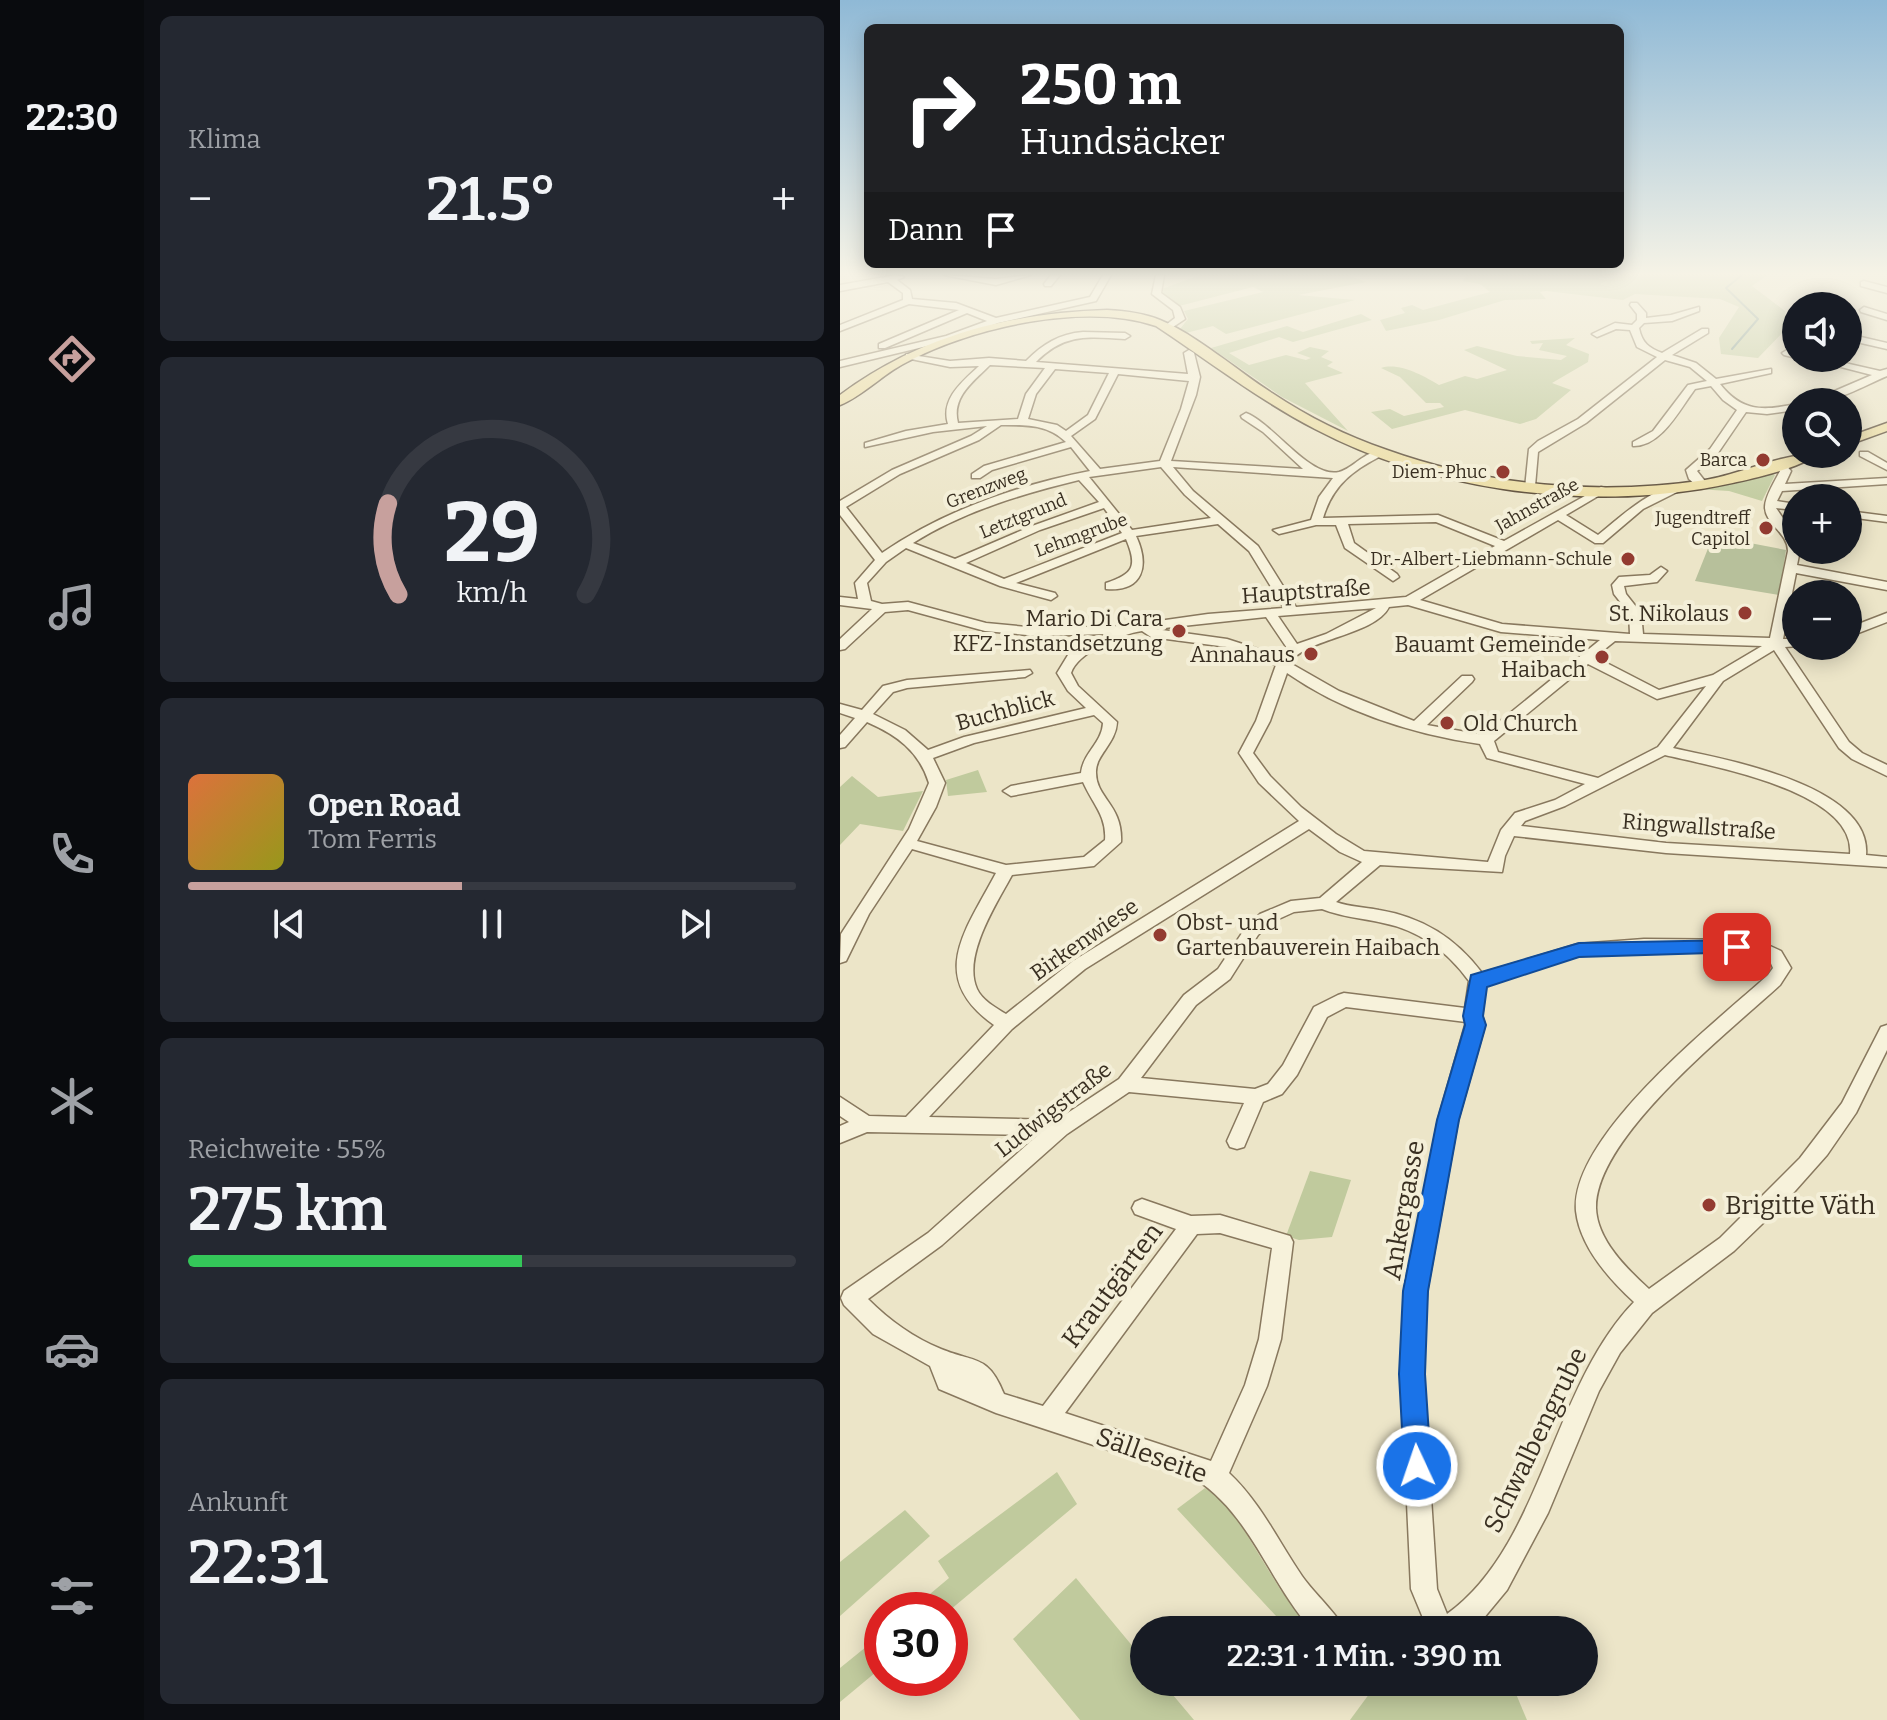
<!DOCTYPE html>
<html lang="de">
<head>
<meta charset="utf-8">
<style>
  body { margin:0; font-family:Bitter,serif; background:#242831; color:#f1f3f6; height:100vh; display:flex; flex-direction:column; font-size:30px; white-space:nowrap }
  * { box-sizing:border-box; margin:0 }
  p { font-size:26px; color:#9ea1a6 }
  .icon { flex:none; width:44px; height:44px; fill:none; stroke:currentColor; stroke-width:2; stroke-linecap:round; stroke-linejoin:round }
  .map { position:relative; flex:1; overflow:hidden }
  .panel { display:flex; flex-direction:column; gap:16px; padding:16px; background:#0d0f14; width:696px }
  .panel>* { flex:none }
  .guide { position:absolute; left:24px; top:24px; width:760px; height:244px; border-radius:12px; box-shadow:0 4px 20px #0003; background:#202124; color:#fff; overflow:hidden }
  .controls { position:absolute; left:942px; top:292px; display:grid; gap:16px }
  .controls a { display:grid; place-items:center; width:80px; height:80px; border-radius:50%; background:#171b24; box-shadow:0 4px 20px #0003; font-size:40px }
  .speed { position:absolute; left:24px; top:1592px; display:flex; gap:16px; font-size:40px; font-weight:700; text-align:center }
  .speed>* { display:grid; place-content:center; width:104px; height:104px; border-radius:50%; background:#171b24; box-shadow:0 4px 20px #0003; line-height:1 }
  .speed .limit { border:12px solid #d22; background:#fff; color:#111 }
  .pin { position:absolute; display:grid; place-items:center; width:68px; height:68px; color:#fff; margin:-34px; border-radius:16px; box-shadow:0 4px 12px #0006 }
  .me { position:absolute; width:88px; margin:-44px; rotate:357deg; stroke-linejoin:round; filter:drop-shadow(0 0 6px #0008) }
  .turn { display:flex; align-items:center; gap:28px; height:168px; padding:0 24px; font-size:36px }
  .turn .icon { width:104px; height:104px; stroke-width:2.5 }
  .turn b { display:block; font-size:56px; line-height:68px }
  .then { display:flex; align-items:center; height:76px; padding:0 24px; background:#0003; gap:16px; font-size:30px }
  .big { font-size:60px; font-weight:600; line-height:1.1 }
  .panel .widget { flex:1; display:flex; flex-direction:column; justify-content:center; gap:12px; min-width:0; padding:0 28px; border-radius:12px; background:#242831 }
  .panel .dial { align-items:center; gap:0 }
  .dial svg { height:208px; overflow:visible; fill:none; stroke:#363941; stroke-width:7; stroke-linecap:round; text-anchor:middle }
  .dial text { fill:#f1f3f6; stroke:none }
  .song { display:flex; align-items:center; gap:24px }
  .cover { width:96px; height:96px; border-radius:12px; background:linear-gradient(135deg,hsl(20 70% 55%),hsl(60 70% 35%)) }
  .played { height:8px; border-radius:4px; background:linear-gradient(90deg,#c7a09d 45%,#363941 45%) }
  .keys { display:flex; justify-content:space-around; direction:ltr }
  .heat { display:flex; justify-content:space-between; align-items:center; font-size:44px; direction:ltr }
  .charge { height:12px; border-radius:6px; background:linear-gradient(90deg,#34c759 55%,#363941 0) }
  .trip { position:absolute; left:290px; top:1616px; width:468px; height:80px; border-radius:40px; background:#171b24; box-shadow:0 4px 20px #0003; font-weight:600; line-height:80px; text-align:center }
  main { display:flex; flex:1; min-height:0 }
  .tabs { display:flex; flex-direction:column; width:144px; justify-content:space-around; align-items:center; background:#090b0e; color:#9ea1a6 }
  .tabs .icon { width:56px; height:56px }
  .tabs .active { color:#c7a09d }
  .tabs b { font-size:36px; color:#f1f3f6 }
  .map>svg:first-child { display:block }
  .green { fill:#c0ca9d }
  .cemetery { fill:#b7c09b }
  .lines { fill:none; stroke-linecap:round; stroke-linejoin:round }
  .stream { stroke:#708f8a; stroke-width:2 }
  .minor-casing { stroke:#88785e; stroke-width:3 }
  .major-casing { stroke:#564632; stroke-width:3 }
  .minor { fill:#f7f2db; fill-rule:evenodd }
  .major { fill:#ecdda3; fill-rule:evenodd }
  .route { fill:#1a73e8; stroke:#114b97; stroke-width:2 }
  .poi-dot { fill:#933b31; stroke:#f4efd8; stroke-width:3 }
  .labels { text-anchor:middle; stroke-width:8; stroke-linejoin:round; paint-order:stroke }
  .far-poi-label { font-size:18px; fill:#392f21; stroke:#f4efd8; text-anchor:end }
  .far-street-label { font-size:18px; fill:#392f21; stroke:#f4efd8 }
  .street-label { font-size:22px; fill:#392f21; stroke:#f4efd8 }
  .poi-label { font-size:22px; fill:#392f21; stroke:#f4efd8; text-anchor:end }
  .near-poi-label { font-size:26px; fill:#392f21; stroke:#f4efd8; text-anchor:start }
  .near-street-label { font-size:26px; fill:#392f21; stroke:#f4efd8 }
</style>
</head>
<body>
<main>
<nav class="tabs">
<b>22:30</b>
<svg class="icon active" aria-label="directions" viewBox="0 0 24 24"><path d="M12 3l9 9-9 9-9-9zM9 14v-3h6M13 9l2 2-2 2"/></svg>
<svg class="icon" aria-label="music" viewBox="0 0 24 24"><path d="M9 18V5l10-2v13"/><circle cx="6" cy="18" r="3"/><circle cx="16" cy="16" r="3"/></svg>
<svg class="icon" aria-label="phone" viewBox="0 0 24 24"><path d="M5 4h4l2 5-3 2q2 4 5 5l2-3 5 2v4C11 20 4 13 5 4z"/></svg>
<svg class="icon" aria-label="climate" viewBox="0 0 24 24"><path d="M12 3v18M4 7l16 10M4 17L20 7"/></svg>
<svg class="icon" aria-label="car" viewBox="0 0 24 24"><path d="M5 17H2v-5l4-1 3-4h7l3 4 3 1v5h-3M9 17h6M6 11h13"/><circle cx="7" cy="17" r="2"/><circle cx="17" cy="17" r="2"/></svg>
<svg class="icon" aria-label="filters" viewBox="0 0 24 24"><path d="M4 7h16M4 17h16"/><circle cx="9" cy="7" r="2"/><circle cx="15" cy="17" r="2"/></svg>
</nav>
<section class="panel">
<div class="widget"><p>Klima</p>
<div class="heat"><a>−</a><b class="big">21.5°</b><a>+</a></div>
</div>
<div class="widget dial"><svg viewBox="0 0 100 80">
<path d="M14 69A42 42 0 1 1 86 69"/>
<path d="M14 69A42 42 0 0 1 10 34" stroke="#c7a09d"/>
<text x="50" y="56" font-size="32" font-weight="700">29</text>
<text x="50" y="72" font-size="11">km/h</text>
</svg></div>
<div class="widget">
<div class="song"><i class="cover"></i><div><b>Open Road</b><p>Tom Ferris</p></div></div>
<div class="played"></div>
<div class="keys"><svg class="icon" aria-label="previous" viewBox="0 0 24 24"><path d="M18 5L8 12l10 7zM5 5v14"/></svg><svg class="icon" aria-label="pause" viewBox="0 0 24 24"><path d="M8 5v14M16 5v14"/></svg><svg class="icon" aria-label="next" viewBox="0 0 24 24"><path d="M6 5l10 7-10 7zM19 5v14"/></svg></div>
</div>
<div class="widget"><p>Reichweite · 55%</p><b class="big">275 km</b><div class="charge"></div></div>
<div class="widget"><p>Ankunft</p><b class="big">22:31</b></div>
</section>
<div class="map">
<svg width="1047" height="1720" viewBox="0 0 1047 1720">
  <rect width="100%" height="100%" fill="#ece5c8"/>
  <g class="green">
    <path d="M360 275H507L527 282 458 295 515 300 386 334 373 326 346 333 340 329 348 319 344 311 423 292 413 287 339 306 324 295 322 289Z"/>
    <path d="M626 275H927L912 286 945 311 947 328 918 358 881 354 879 338 899 307 880 299 795 294 783 300 706 291 700 292 706 299 665 300 599 320 546 331 540 320 565 313 561 308 572 305 583 310 650 292 640 284 623 281Z"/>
    <path d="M521 314 532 320 453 342 439 337 389 353 409 365 446 355 466 360 471 358 457 353 470 347 489 351 481 357 493 362 487 366 503 373 465 383 508 431 442 397 371 348 447 326 463 332Z"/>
    <path d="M735 338 726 345 749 354 748 362 712 383 731 390 696 419 680 424 625 410 552 429 531 412 550 409 564 416 604 407 600 403H586L560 377 541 368C559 362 584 376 599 385L625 376 637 379 667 370 624 350 637 346 677 356 721 360 727 356 699 350 703 343 692 344 690 341Z"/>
    <path d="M928 472 935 475 922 501 889 491 856 489 905 480Z"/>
    <path d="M138 770 147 792 108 796 106 780Z"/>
    <path d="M12 776 38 797 83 791 63 831 20 824 0 845V787Z"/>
    <path d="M470 1171 511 1180 492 1237 459 1240 446 1236Z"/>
    <path d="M217 1472 237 1504 110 1610H71L109 1578 98 1561Z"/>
    <path d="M365 1488 390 1507 440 1589 471 1630H449L337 1509Z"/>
    <path d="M65 1510 90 1536 0 1616V1562Z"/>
    <path d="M236 1578 304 1660V1682H322L354 1720H240L173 1639Z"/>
    <path d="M42 1634V1667L0 1702V1668Z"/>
    <path d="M538 1682H671L687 1720H510Z"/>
  </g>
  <path class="cemetery" d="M873 536 946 550 939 595 855 581Z"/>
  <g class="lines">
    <path class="stream" d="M892 349 918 319 886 288 902 275"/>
    <defs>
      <g id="minor">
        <path d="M56 275 64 277 57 280 70 290 72 299 116 303 156 318 250 297 263 275H271L256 301 158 323 112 340 0 367V361L106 336 147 321 127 313 45 348H39V344L119 310 69 304 0 331V325L63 300V293L48 282 0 291V285Z"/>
        <path d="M104 275 156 279 191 275 156 285Z"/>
        <path d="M211 275H220L211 286H205L204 284Z"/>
        <path d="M316 275H324L321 293 340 307 345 319 327 331 322 328 335 318 333 310 312 294Z"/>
        <path d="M1024 281 1047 287V293L1021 286V282Z"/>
        <path d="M791 303H797L806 313V318L831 315 859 307V311L832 321 804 323 799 328C802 343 809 348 822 353L862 329H868V333L832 355 856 363 876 379 931 369V373L880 384C902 412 923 411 956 404V410L927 414 906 412 878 453 857 471 868 485 858 487 849 479 846 470 870 449 897 410 883 400 871 386 855 389C840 409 821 447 793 446V442L813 431 848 385 867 381 850 367 825 360 746 423 698 452 695 486 685 488 689 449 698 441 738 419 817 357 797 347 790 330 776 329 757 337 752 334 775 323 792 325 797 320V314L790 305Z"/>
        <path d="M1024 307 1047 314V320L1021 312 1020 310Z"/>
        <path d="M243 332 285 333 290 336 285 339C247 337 225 333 196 362L348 374 344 353 349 350 354 353 360 377 356 395 331 461 463 469 423 432 402 418 401 416 406 413C434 424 470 479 499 472 514 468 525 450 543 451V455C513 470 493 485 483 518L598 515 664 541 761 487 765 488V492L726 515 758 535C778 519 815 484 841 486V490L803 509 763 543H755L718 520 580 600 662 624 790 634 789 613 774 594 772 585 779 577 810 575 821 567 827 571 817 582 784 586 786 594 801 613 803 634 930 638 948 551C948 533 925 524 925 507 925 496 935 481 940 471L935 465 936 463H944L951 471 945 484 1047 478V484L942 491 937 501 956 504V510L936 508 956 537V550H960L957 565 1047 582V590L956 573 943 639H956V646H960L945 647 1009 742 1022 753 1047 765V776L1012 759 999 748 934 650 883 681 833 748C883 759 1032 785 1026 855L1047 857V867L826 853 674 836 665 856 662 872 540 865 496 902C510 907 524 907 539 910 582 917 616 938 642 973L738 944 804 939 917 940 941 951 951 968 940 985C890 1031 755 1137 756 1208 757 1240 787 1269 809 1289L880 1238 960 1158 1002 1103 1041 1027 1047 1025V1050L1016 1113 987 1155 947 1200 894 1251 812 1313 780 1353 759 1391 708 1513 667 1590 643 1619 628 1630H588L571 1589 561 1374 565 1291 598 1120 626 1022 506 1007 487 1017 457 1075 442 1094 423 1102 404 1147 397 1149 390 1147 387 1141 404 1103 289 1092 227 1134 102 1245 28 1299C49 1320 74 1338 101 1349 135 1363 148 1354 164 1394L203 1406 336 1229 295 1214 292 1208 295 1202 302 1199 351 1216 380 1215 450 1236 453 1242 441 1339 427 1386 389 1473C421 1503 438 1541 462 1576 473 1592 499 1616 505 1630H472C428 1581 411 1514 354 1478L156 1413 99 1389 90 1366 33 1334 4 1305 1 1298 4 1291 88 1233 198 1135 27 1132 0 1143V1126L9 1122 0 1116V1097L29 1116 66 1117 154 1025C86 977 126 930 156 873L72 849 29 914 6 961 0 963 1 934 69 829 89 783C79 751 57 735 27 722L5 747 0 748V735L15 718 0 713V704L22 710 43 686 67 680 190 670 192 673 185 677 67 688 53 692 33 714 65 730 88 750 124 737 246 708 228 691 217 673 228 655 267 634 198 636 145 631 68 610 45 612 5 649 0 650V639L32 609 0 605V597L18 599 15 583 35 560 0 515V501L52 470 131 436 147 426 93 432 25 447V443L66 431 108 424C100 399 123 381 139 366L110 367 66 358V354L110 361 149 358 186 361C203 344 219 334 243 332ZM150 365 205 368 186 394 178 419 118 423C111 397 134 381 150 365ZM215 369 269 373 248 415 226 431 217 425 188 419 196 394ZM278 374 349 381 341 409 320 461 260 469 231 436 255 419ZM161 425C186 425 207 424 226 442L144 466 132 474V478H140L152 470 231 447 250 471C178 485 103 511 42 553L6 507 60 474 139 440ZM321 467 345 495 371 518 292 530 249 477ZM333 467 493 478 479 497 471 520 433 530 439 534 476 525H496L505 548 553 581 559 577 557 574 514 543 508 524 596 522 655 546 566 597 456 607 418 546 353 491ZM239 480 259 502 192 526 115 559 73 543C124 511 182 494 239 480ZM264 508 282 533 164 579 126 563 200 530ZM378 524 409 551 444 608 368 614 283 626 198 628 146 623 68 602 42 604 31 601 27 583 46 562 66 548 160 586 211 600 217 596 215 593 176 583 286 539C298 567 293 574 266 583V589C303 592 310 566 296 536ZM568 605 661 632 760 640 643 735 587 725 632 682 634 679 632 676H622L574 721 499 691 450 663C465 638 534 636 549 607ZM536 608 486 634 457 644 438 616ZM426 617 447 648 440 656 387 639 315 629ZM302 631 311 637 387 647 436 665 416 721 399 753 419 783 459 821 233 961 166 1014C156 1008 142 1000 137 989 122 956 157 903 172 875L254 866 281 842C283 805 256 798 256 773 255 755 276 744 277 722L238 686 231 673C238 652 281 634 302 631ZM775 641 922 646 873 675 819 690 755 657ZM748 664 817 699 866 686 818 747 758 778 658 752 654 741ZM447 673C503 712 573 734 640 744L647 758 745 784 715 800 675 813 661 830 648 862 524 851 496 834 461 807 430 776 413 753 430 721ZM254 715 263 723C262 743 243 753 241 773L171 786 163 791 171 796 243 782C252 803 267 816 265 840L244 857 166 865 77 841 96 807 105 783 93 758 134 743ZM825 755C870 766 1016 791 1010 854L826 843 681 826 685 821 725 806ZM469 829 500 852 522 862 480 898 451 901 420 914 406 927 378 969 344 995 279 1079 217 1120 89 1117 172 1029 245 969ZM482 909C502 917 522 918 543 923 579 930 608 952 629 981L625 1008 504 993 498 995 474 1007 443 1065 428 1084 415 1089 301 1078 356 1005 390 979 418 935 432 922 454 912ZM804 951 915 952 929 959 933 968 928 975C876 1022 730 1136 736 1211 740 1247 769 1279 794 1302 711 1388 702 1546 607 1614L597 1589 583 1374 587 1291 618 1120 645 1025 642 1016 646 985 738 956ZM380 1233 432 1248 419 1339 405 1385 371 1461 225 1413 357 1234Z"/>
        <path d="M1008 334 1047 343V349L1008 340Z"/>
        <path d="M947 350 956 352V358L944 355 942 353Z"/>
        <path d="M966 358H983L1040 371 1047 369V376C1021 387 998 402 969 402L1032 375Z"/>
        <path d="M1020 452H1028L1047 463V470L1020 456Z"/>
        <path d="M1008 511 1047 516V522L1008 517Z"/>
        <path d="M1047 613V622L1008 637V628Z"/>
      </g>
      <g id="major">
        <path d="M267 310C286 311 303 313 320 320 355 334 399 372 432 393 468 417 506 436 547 450 647 486 760 496 865 480 902 474 939 454 977 454 957 471 889 484 861 489 734 509 589 489 475 429 419 400 369 361 316 326 245 302 132 327 67 362 44 373 23 396 0 405V395C80 336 168 313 267 310Z"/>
        <path d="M1047 423V431L1008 445V437Z"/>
      </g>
    </defs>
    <use href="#minor" class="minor-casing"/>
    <use href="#major" class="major-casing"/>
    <use href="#minor" class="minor"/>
    <use href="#major" class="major"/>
  </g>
  <linearGradient id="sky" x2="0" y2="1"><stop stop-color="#8fb9d6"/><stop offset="0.53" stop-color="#f6f3e6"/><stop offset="1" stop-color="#f6f3e6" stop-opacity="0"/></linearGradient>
  <rect width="1047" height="516" fill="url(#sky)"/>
  <path class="route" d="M897 940 907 947 904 952 739 957 647 987 643 1016 646 1025 619 1120 588 1291 585 1374 591 1466 587 1476 577 1480 568 1476 564 1466 559 1374 563 1291 597 1120 625 1025 623 1016 631 975 739 943Z"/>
  <g class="poi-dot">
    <circle cx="923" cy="460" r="8"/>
    <circle cx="663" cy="472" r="8"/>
    <circle cx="926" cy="528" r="8"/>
    <circle cx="788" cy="559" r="8"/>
    <circle cx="905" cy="613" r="8"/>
    <circle cx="339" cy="631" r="8"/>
    <circle cx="471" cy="654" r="8"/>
    <circle cx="762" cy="657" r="8"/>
    <circle cx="607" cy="723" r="8"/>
    <circle cx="320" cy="935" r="8"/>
    <circle cx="869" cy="1205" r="8"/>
  </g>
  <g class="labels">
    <g class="far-poi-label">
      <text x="907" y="466">Barca</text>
      <text x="647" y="478">Diem-Phuc</text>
      <text x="910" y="524">Jugendtreff<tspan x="910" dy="21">Capitol</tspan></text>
      <text x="772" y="565">Dr.-Albert-Liebmann-Schule</text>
    </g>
    <g class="far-street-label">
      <text transform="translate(146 488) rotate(-21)" y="6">Grenzweg</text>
      <text transform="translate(697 505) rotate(-29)" y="6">Jahnstraße</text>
      <text transform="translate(183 516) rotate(-22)" y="6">Letztgrund</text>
      <text transform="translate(241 535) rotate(-20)" y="6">Lehmgrube</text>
    </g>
    <g class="street-label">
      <text transform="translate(466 591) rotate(-4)" y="8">Hauptstraße</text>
      <text transform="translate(165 710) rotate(-15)" y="8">Buchblick</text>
      <text transform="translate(859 826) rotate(4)" y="8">Ringwallstraße</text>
      <text transform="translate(244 939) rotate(-35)" y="8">Birkenwiese</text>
      <text transform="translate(213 1109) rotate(-38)" y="8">Ludwigstraße</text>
    </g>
    <g class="poi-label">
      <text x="889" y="621">St. Nikolaus</text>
      <text x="323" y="626">Mario Di Cara<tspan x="323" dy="25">KFZ-Instandsetzung</tspan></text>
      <text x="746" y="652">Bauamt Gemeinde<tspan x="746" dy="25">Haibach</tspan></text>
      <text x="455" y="662">Annahaus</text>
      <text x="623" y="731" text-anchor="start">Old Church</text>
      <text x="336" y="930" text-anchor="start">Obst- und<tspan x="336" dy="25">Gartenbauverein Haibach</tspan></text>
    </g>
    <g class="near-poi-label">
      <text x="885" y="1214">Brigitte Väth</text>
    </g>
    <g class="near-street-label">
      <text transform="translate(563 1210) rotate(-80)" y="9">Ankergasse</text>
      <text transform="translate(272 1285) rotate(-53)" y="9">Krautgärten</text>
      <text transform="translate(695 1440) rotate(-64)" y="9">Schwalbengrube</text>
      <text transform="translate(312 1455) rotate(20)" y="9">Sälleseite</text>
    </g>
  </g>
</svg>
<div class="controls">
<a><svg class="icon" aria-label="sound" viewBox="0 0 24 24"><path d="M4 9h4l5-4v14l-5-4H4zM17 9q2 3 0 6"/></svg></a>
<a><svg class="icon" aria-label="search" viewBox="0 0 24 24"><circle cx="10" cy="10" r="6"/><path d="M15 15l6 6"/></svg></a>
<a>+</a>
<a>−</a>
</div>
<div class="speed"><div class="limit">30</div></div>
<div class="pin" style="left:897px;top:947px;background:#d93025"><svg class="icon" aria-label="arrive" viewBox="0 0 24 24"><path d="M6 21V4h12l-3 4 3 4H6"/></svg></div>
<svg class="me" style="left:577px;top:1466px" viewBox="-20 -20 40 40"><circle r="17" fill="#1a73e8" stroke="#fff" stroke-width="3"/><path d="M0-11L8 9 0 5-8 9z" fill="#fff"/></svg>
<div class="trip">22:31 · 1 Min. · 390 m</div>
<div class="guide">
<div class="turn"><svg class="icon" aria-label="right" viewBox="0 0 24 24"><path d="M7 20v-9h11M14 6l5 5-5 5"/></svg><div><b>250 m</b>Hundsäcker</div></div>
<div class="then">Dann<svg class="icon" aria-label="arrive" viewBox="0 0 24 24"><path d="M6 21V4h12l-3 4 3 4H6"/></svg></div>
</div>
</div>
</main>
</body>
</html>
